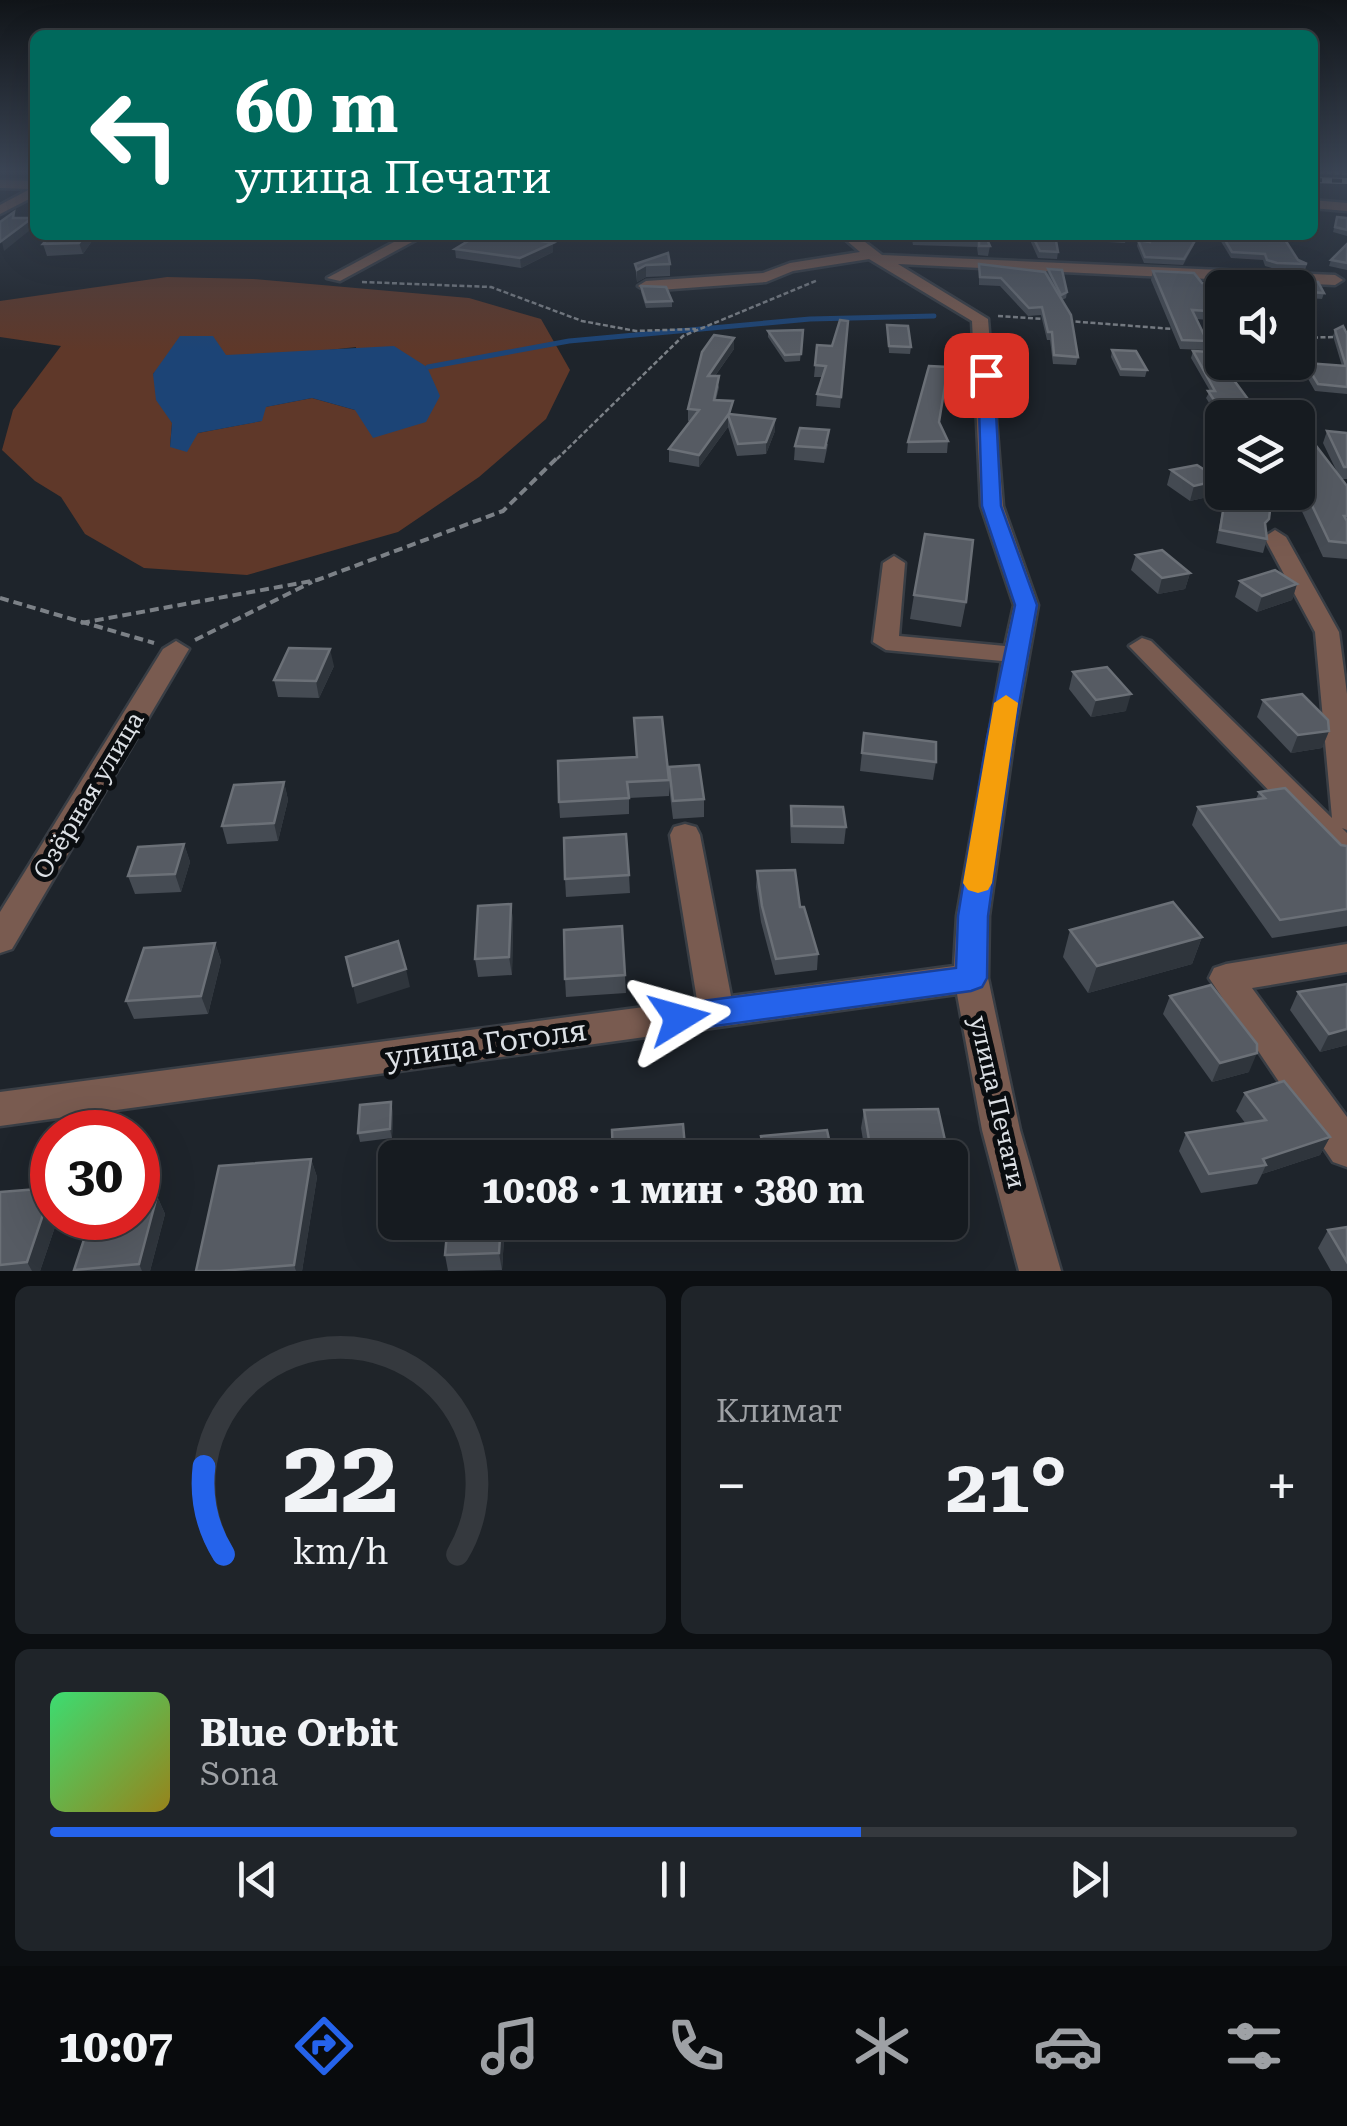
<!DOCTYPE html>
<html lang="ru">
<head>
<meta charset="utf-8">
<style>
  body { margin:0; font-family:"Roboto Serif",serif; background:#1f2429; color:#f1f3f6; height:100vh; display:flex; flex-direction:column; font-size:38px; white-space:nowrap }
  * { box-sizing:border-box; margin:0 }
  p { font-size:32px; color:#9ea1a5 }
  .icon { flex:none; width:55px; height:55px; fill:none; stroke:currentColor; stroke-width:2; stroke-linecap:round; stroke-linejoin:round }
  .map { position:relative; height:1271px; overflow:hidden }
  .panel { display:flex; flex-direction:column; gap:15px; padding:15px; background:#0c0f12; flex:1 }
  .panel>* { flex:none }
  .hud { position:absolute; left:30px; top:30px; width:1288px; height:210px; border-radius:15px; box-shadow:0 10px 40px #0002,0 0 0 2px #35393e; background:#00695c; color:#fff; overflow:hidden }
  .controls { position:absolute; left:1205px; top:270px; display:grid; gap:20px }
  .controls a { display:grid; place-items:center; width:110px; height:110px; border-radius:15px; background:#161b20; box-shadow:0 10px 40px #0002,0 0 0 2px #35393e; font-size:50px }
  .speed { position:absolute; left:30px; top:1110px; display:flex; gap:20px; font-size:50px; font-weight:700; text-align:center }
  .speed>* { display:grid; place-content:center; width:130px; height:130px; border-radius:50%; background:#161b20; box-shadow:0 10px 40px #0002,0 0 0 2px #35393e; line-height:1 }
  .speed .limit { border:15px solid #d22; background:#fff; color:#111 }
  .pin { position:absolute; display:grid; place-items:center; width:85px; height:85px; color:#fff; margin:-42px; border-radius:20px; box-shadow:0 5px 15px #0006 }
  .me { position:absolute; width:110px; margin:-55px; rotate:82deg; stroke-linejoin:round; filter:drop-shadow(0 0 8px #0008) }
  .turn { display:flex; align-items:center; gap:35px; height:210px; padding:0 40px; font-size:45px }
  .turn .icon { width:130px; height:130px; stroke-width:2.5 }
  .turn b { display:block; font-size:70px; line-height:85px }
  .big { font-size:75px; font-weight:700; line-height:1.1 }
  .panel .card { flex:1; display:flex; flex-direction:column; justify-content:center; gap:15px; min-width:0; padding:0 35px; border-radius:15px; background:#1f2429 }
  .panel .dial { align-items:center; gap:0 }
  .dial svg { height:260px; overflow:visible; fill:none; stroke:#35393e; stroke-width:7; stroke-linecap:round; text-anchor:middle }
  .dial text { fill:#f1f3f6; stroke:none }
  .song { display:flex; align-items:center; gap:30px }
  .cover { width:120px; height:120px; border-radius:15px; background:linear-gradient(135deg,hsl(140 70% 55%),hsl(50 70% 35%)) }
  .played { height:10px; border-radius:5px; background:linear-gradient(90deg,#2563eb 65%,#35393e 65%) }
  .keys { display:flex; justify-content:space-around; direction:ltr }
  .heat { display:flex; justify-content:space-between; align-items:center; font-size:55px; direction:ltr }
  .panel .tiles { flex:1; display:grid; gap:15px; grid-template-columns:1fr 1fr }
  .card:last-child { grid-column:span 2 }
  .trip { position:absolute; left:378px; top:1140px; width:590px; height:100px; border-radius:15px; background:#161b20; box-shadow:0 10px 40px #0002,0 0 0 2px #35393e; font-weight:700; line-height:100px; text-align:center }
  .tabs { display:flex; height:160px; justify-content:space-around; align-items:center; background:#090b0d; color:#9ea1a5 }
  .tabs .icon { width:70px; height:70px }
  .tabs .active { color:#2563eb }
  .tabs b { font-size:45px; color:#f1f3f6 }
  .map>svg:first-child { display:block }
  .green { fill:#5f3829; fill-rule:evenodd }
  .water { fill:#1c4476 }
  .lines { fill:none; stroke-linecap:round; stroke-linejoin:round }
  .stream { stroke:#1c4476; stroke-width:5 }
  .minor-casing { stroke:#393e45; stroke-width:5 }
  .path-far1 { stroke:#7c8187; stroke-width:2.5; stroke-dasharray:5 2.5; stroke-linecap:butt }
  .path { stroke:#7c8187; stroke-width:4; stroke-dasharray:9 5; stroke-linecap:butt }
  .minor { fill:#795b50; fill-rule:evenodd }
  .rail-casing { stroke:#bdc2c7; stroke-width:6 }
  .rail { stroke:#0a0d10; stroke-width:4; stroke-dasharray:10; stroke-linecap:butt }
  .wall { fill:#454b53 }
  .shaded-wall { fill:#2f353c }
  .building { fill:#565b63; stroke:#6b7077; stroke-width:2.5 }
  .route { fill:#2563eb; stroke:#184099; stroke-width:2.5 }
  .slow { fill:#f59e0b }
  .labels { text-anchor:middle; stroke-width:10; stroke-linejoin:round; paint-order:stroke }
  .street-label { font-size:25px; fill:#dce0e5; stroke:#0a0d10 }
  .near-street-label { font-size:30px; fill:#dce0e5; stroke:#0a0d10 }
</style>
</head>
<body>
<div class="map">
<svg width="1347" height="1271" viewBox="0 0 1347 1271">
  <rect width="100%" height="100%" fill="#1e242b"/>
  <path class="green" d="M167 277 253 279 469 298 541 319 570 370 546 419 479 477 398 532 247 575 144 568 85 534 61 497 35 481 2 450 13 410 61 346 0 337V301ZM356 347 355 410 312 398 265 407 261 421 198 433 170 447 172 423 153 374 168 357 293 354Z"/>
  <path class="water" d="M180 336H213L226 355 394 346 427 367 440 396 426 422 373 438 355 410 312 398 266 407 262 421 198 433 187 452 170 447 172 423 156 400 153 374Z"/>
  <g class="lines">
    <path class="stream" d="M428 367 569 341 810 319 934 316"/>
    <defs>
      <g id="minor">
        <path d="M0 180 35 181V196L0 214V205L30 189 0 188Z"/>
        <path d="M1312 200 1347 203V211L1312 208Z"/>
        <path d="M407 235H425L340 281 327 278Z"/>
        <path d="M840 235H856L882 255 1335 275 1343 280 1335 285 898 264 988 319 1003 506 1038 605 1014 738 989 916 988 978 1020 1130 1061 1271H1019L982 1130 957 994 0 1126V1092L697 1000 670 835 674 827 685 824 696 827 700 835 731 996 954 966 957 916 1002 661 886 650 873 642 883 563 894 556 905 563 899 636 1005 646 1014 605 981 506 972 321 869 259 793 271 766 282 646 291 638 286 646 281 763 273 790 263 860 252Z"/>
        <path d="M1275 530 1286 537 1339 632 1347 694V830L1342 828 1347 833V863L1336 860 1129 646 1142 638 1151 641 1332 818 1315 632 1264 537Z"/>
        <path d="M176 641 189 649 12 949 0 953V912L163 649Z"/>
        <path d="M1347 944V972L1252 988 1347 1117V1167L1333 1162 1209 978 1214 968 1226 964Z"/>
      </g>
    </defs>
    <use href="#minor" class="minor-casing"/>
    <g class="path-far1">
      <path d="M1312 172 1347 174"/>
      <path d="M362 282 491 287 582 321 636 331 696 329"/>
      <path d="M998 316 1043 319"/>
      <path d="M1068 321 1173 329"/>
      <path d="M1197 331 1222 332"/>
      <path d="M1298 338 1333 337"/>
      <path d="M557 459 683 336 818 280"/>
    </g>
    <g class="path">
      <path d="M0 598 154 643"/>
      <path d="M81 623 317 580 503 511 559 456"/>
      <path d="M195 640 312 582"/>
    </g>
    <use href="#minor" class="minor"/>
    <defs>
      <path id="rail" d="M1312 180 1347 181"/>
    </defs>
    <use href="#rail" class="rail-casing"/>
    <use href="#rail" class="rail"/>
  </g>
  <g class="wall">
    <path d="M1337 217 1347 218V236L1333 232Z"/>
    <path d="M51 235H104L100 238H94L83 254 47 256 43 244Z"/>
    <path d="M478 235H568L553 244V252L521 268 456 258 455 249Z"/>
    <path d="M911 235H985L990 246 988 256 978 255 977 247 913 245Z"/>
    <path d="M1001 235H1126L1127 236 1125 243 1056 239 1058 252 1057 259 1038 258 1029 238 1002 237Z"/>
    <path d="M1217 235H1282L1298 260 1307 264 1305 270 1275 269 1265 266 1263 260 1231 258Z"/>
    <path d="M1138 240 1150 242 1194 245 1183 265 1144 263 1137 246Z"/>
    <path d="M1347 244V270L1329 266 1331 260Z"/>
    <path d="M635 264H670V276L646 277 637 282Z"/>
    <path d="M979 264 1047 275 1048 269 1067 292 1066 298 1062 300 1078 357 1076 365 1053 364 1050 340H1047L1041 315 1028 316 1000 286 979 285Z"/>
    <path d="M1153 271 1222 288V321L1196 319 1207 341 1205 350 1180 349 1151 280Z"/>
    <path d="M1287 280 1324 293 1322 299 1298 297V288H1286Z"/>
    <path d="M641 286 672 301V307L646 308 641 292Z"/>
    <path d="M848 321 840 408 816 406 817 394 822 377H814L817 345 832 346Z"/>
    <path d="M887 325 911 347 910 354 889 353Z"/>
    <path d="M803 330 800 361 785 362 768 337V331Z"/>
    <path d="M1335 330 1347 334V394L1315 391 1303 370 1302 375 1267 373 1262 362H1298L1305 365V363L1342 366 1333 336Z"/>
    <path d="M734 338V349L715 376 719 387 716 400 732 414 775 431 766 454 737 456 728 427 699 467 669 462V449L690 421H688V409Z"/>
    <path d="M1112 350 1147 370 1145 377 1120 376 1111 357Z"/>
    <path d="M1193 351 1259 414 1258 418H1222V423L1206 398 1210 391 1191 358Z"/>
    <path d="M939 423 948 441 947 453H907L908 442Z"/>
    <path d="M1327 431 1347 433V479H1341L1347 486V559L1323 557 1293 492H1298V459L1338 474 1323 443Z"/>
    <path d="M828 444 824 463 794 460 795 446Z"/>
    <path d="M1171 470 1216 495 1190 501 1167 485Z"/>
    <path d="M1226 492 1266 529 1267 539 1263 553 1216 543Z"/>
    <path d="M1136 555 1190 573 1185 589 1158 594 1131 570Z"/>
    <path d="M1240 581 1297 584 1292 600 1257 612 1235 597Z"/>
    <path d="M914 595 966 602 961 627 910 619Z"/>
    <path d="M334 666 319 698 278 697 274 680Z"/>
    <path d="M1073 672 1126 711 1091 717 1069 689Z"/>
    <path d="M1263 700 1329 731 1322 748 1291 753 1257 717Z"/>
    <path d="M634 718 669 777 704 799V817L673 819 669 787V796L629 798V814L560 818 559 802 636 757Z"/>
    <path d="M864 733 936 762 933 780 860 771Z"/>
    <path d="M284 782 288 800 278 841 227 844 222 826Z"/>
    <path d="M1259 792 1341 845 1347 846V926L1272 938 1192 825 1198 807 1256 799Z"/>
    <path d="M791 806 846 827 844 844 791 843 790 824Z"/>
    <path d="M184 844 190 862 181 892 135 894 128 876Z"/>
    <path d="M757 871 800 907 818 954 817 970 775 975 761 922 756 887Z"/>
    <path d="M629 875 630 893 566 897 565 879Z"/>
    <path d="M511 904 513 922 512 975 478 977 475 959Z"/>
    <path d="M622 926 626 993 566 997 565 979Z"/>
    <path d="M1070 930 1202 937 1192 964 1088 993 1063 957Z"/>
    <path d="M215 943 221 961 208 1014 134 1019 126 1001Z"/>
    <path d="M1347 984V1045L1320 1052 1290 1010 1298 992Z"/>
    <path d="M1170 996 1249 1072 1212 1082 1163 1014Z"/>
    <path d="M1245 1093 1330 1137 1320 1155 1262 1174 1257 1184 1201 1193 1179 1151 1186 1133 1246 1124 1236 1111Z"/>
    <path d="M864 1110 949 1158H866L861 1128Z"/>
    <path d="M393 1111 392 1138 360 1142 358 1133Z"/>
    <path d="M761 1136 833 1158H760Z"/>
    <path d="M311 1159 317 1177 302 1271H196Z"/>
    <path d="M52 1188V1218H58L40 1271H0V1192Z"/>
    <path d="M157 1196 165 1214 150 1271H75L74 1270Z"/>
    <path d="M505 1222 502 1270 448 1271 445 1255Z"/>
    <path d="M1347 1227V1271H1331L1318 1248 1328 1230Z"/>
  </g>
  <g class="shaded-wall">
    <path d="M32 218 35 226 4 251 2 242Z"/>
    <path d="M85 235H94V238L83 254 79 243Z"/>
    <path d="M552 235H568L553 244V252L521 268 520 258 542 241Z"/>
    <path d="M646 265V277L637 282V270Z"/>
    <path d="M734 338V349L707 387 708 376Z"/>
    <path d="M728 415V427L699 467V455Z"/>
    <path d="M775 419V431L766 454V442Z"/>
    <path d="M1220 480 1216 495 1190 501 1194 486Z"/>
    <path d="M1190 573 1185 589 1158 594 1162 578Z"/>
    <path d="M1297 584 1292 600 1257 612 1262 596Z"/>
    <path d="M330 649 334 666 319 698 316 681Z"/>
    <path d="M1131 694 1126 711 1091 717 1096 700Z"/>
    <path d="M1329 731 1322 748 1291 753 1298 735Z"/>
    <path d="M284 782 288 800 278 841 274 823Z"/>
    <path d="M184 844 190 862 181 892 175 874Z"/>
    <path d="M511 904 513 922 512 975 509 957Z"/>
    <path d="M1202 937 1192 964 1088 993 1097 966Z"/>
    <path d="M215 943 221 961 208 1014 201 996Z"/>
    <path d="M406 969 410 987 357 1004 353 986Z"/>
    <path d="M1347 1029V1045L1320 1052 1329 1034Z"/>
    <path d="M1257 1053 1249 1072 1212 1082 1220 1063Z"/>
    <path d="M391 1102 393 1111 392 1138 390 1129Z"/>
    <path d="M1330 1137 1320 1155 1262 1174 1266 1165 1263 1159Z"/>
    <path d="M311 1159 317 1177 302 1271H296L294 1265Z"/>
    <path d="M52 1188V1218H58L40 1271H32L27 1262Z"/>
    <path d="M157 1196 165 1214 150 1271H142L139 1264Z"/>
    <path d="M501 1222H505L502 1270 499 1253Z"/>
  </g>
  <g class="building">
    <path d="M14 212 13 218H32L0 242V222Z"/>
    <path d="M1337 217 1347 218V230L1335 227Z"/>
    <path d="M51 235H85L79 243 43 244Z"/>
    <path d="M478 235H552L542 241 553 243 520 258 455 249Z"/>
    <path d="M914 235H985L990 246H979V237Z"/>
    <path d="M1032 235H1055L1058 252 1040 251Z"/>
    <path d="M1152 235H1166L1196 239 1184 259 1145 257 1138 240 1150 242Z"/>
    <path d="M1222 235H1282L1298 260 1307 264 1277 263 1267 260 1265 254 1232 252Z"/>
    <path d="M1347 244V263L1331 260Z"/>
    <path d="M668 253 670 264 646 265 637 270 635 264Z"/>
    <path d="M979 264 1045 272 1071 315 1078 357 1054 355 1052 332H1048L1042 307 1029 308 1001 278 980 277Z"/>
    <path d="M1048 269 1062 270 1067 292 1061 295Z"/>
    <path d="M1153 271 1194 273 1202 283 1242 285 1244 288H1222V312L1192 310 1207 341 1182 340Z"/>
    <path d="M1287 280 1318 282 1324 293 1298 291V288H1291Z"/>
    <path d="M641 286 666 287 672 301 646 302Z"/>
    <path d="M840 320 848 321 841 397 817 394 826 366 815 365 817 345 832 346Z"/>
    <path d="M887 325 908 326 911 347 889 346Z"/>
    <path d="M1343 326 1347 334V387L1318 384 1305 363 1346 366 1335 330Z"/>
    <path d="M803 330 801 354 785 355 768 331Z"/>
    <path d="M714 335 734 338 708 376H719L714 400 733 401 729 414 775 419 766 442 738 444 728 415 699 455 669 449 699 410 688 409 702 352Z"/>
    <path d="M1112 350 1136 351 1147 370 1121 369Z"/>
    <path d="M1193 351 1213 352 1259 414H1249L1252 418H1226L1208 391H1215Z"/>
    <path d="M1298 351 1305 365 1269 362H1298Z"/>
    <path d="M929 366 948 367 939 422 948 441 908 442Z"/>
    <path d="M800 428 829 430 825 448 795 446Z"/>
    <path d="M1327 431 1347 433V467H1344Z"/>
    <path d="M1317 447 1347 486V516H1344L1347 521V543L1329 541 1298 476V459Z"/>
    <path d="M1197 465 1220 480 1194 486 1171 470Z"/>
    <path d="M1226 492H1235L1244 499 1272 493 1269 519 1265 523 1267 539 1220 530Z"/>
    <path d="M925 534 973 540 966 602 914 595Z"/>
    <path d="M1162 550 1190 573 1162 578 1136 555Z"/>
    <path d="M1275 570 1297 584 1262 596 1240 581Z"/>
    <path d="M289 648 330 649 316 681 274 680Z"/>
    <path d="M1107 667 1131 694 1096 700 1073 672Z"/>
    <path d="M1302 694 1328 720 1329 731 1298 735 1263 700Z"/>
    <path d="M662 717 669 780 627 782 629 798 559 802 558 761 637 757 634 718Z"/>
    <path d="M864 733 936 742V762L862 753Z"/>
    <path d="M699 765 704 799 673 801 669 767Z"/>
    <path d="M284 782 274 823 222 826 234 785Z"/>
    <path d="M1285 788 1341 845 1347 846V909L1280 920 1198 807 1265 798 1259 792Z"/>
    <path d="M791 806 843 807 846 827 792 826Z"/>
    <path d="M626 834 629 875 565 879 564 838Z"/>
    <path d="M184 844 175 874 128 876 138 847Z"/>
    <path d="M795 870 800 907H804L818 954 776 959 762 906 757 871Z"/>
    <path d="M1173 902 1202 937 1097 966 1070 930Z"/>
    <path d="M511 904 509 957 475 959 478 906Z"/>
    <path d="M622 926 625 975 565 979 564 930Z"/>
    <path d="M398 941 406 969 353 986 346 957Z"/>
    <path d="M215 943 201 996 126 1001 144 948Z"/>
    <path d="M1347 984V1029L1329 1034 1298 992Z"/>
    <path d="M1211 985 1257 1044V1053L1220 1063 1170 996Z"/>
    <path d="M1284 1081 1330 1137 1263 1159 1266 1165 1209 1174 1186 1133 1266 1120 1245 1093Z"/>
    <path d="M391 1102 390 1129 358 1133 360 1105Z"/>
    <path d="M938 1109 949 1158H872L864 1110Z"/>
    <path d="M683 1124 686 1158H613L612 1130Z"/>
    <path d="M827 1130 833 1158H765L761 1136Z"/>
    <path d="M506 1153V1158H455V1155Z"/>
    <path d="M311 1159 294 1265 220 1271H196L219 1166Z"/>
    <path d="M52 1188 27 1262 0 1265V1192Z"/>
    <path d="M157 1196 139 1264 74 1270 91 1218H138V1197Z"/>
    <path d="M448 1222H501L499 1253 445 1255Z"/>
    <path d="M1347 1227V1262L1328 1230Z"/>
  </g>
  <linearGradient id="sky" x2="0" y2="1"><stop stop-color="#101418"/><stop offset="0.49" stop-color="#3b4555"/><stop offset="1" stop-color="#3b4555" stop-opacity="0"/></linearGradient>
  <rect width="1347" height="350" fill="url(#sky)"/>
  <path class="route" d="M986 370 994 375 1001 506 1037 605 1013 738 988 916 987 978 982 987 971 991 679 1031 667 1027 663 1018 667 1008 679 1004 956 968 958 916 987 738 1015 605 982 506 978 375Z"/>
  <path class="slow" d="M1006 695 1018 703 992 883 988 890 978 893 968 890 963 883 994 703Z"/>
  <g class="labels">
    <g class="street-label">
      <text transform="translate(88 795) rotate(-59)" y="9">Озёрная улица</text>
      <text transform="translate(998 1102) rotate(77)" y="9">улица Печати</text>
    </g>
    <g class="near-street-label">
      <text transform="translate(486 1044) rotate(-8)" y="10">улица Гоголя</text>
    </g>
  </g>
</svg>
<div class="controls">
<a><svg class="icon" aria-label="sound" viewBox="0 0 24 24"><path d="M4 9h4l5-4v14l-5-4H4zM17 9q2 3 0 6"/></svg></a>
<a><svg class="icon" aria-label="layers" viewBox="0 0 24 24"><path d="M12 4l9 5-9 5-9-5zM3 14l9 5 9-5"/></svg></a>
</div>
<div class="speed"><div class="limit">30</div></div>
<div class="pin" style="left:986px;top:375px;background:#d93025"><svg class="icon" aria-label="arrive" viewBox="0 0 24 24"><path d="M6 21V4h12l-3 4 3 4H6"/></svg></div>
<svg class="me" style="left:679px;top:1018px" viewBox="-20 -20 40 40"><path d="M0-17L14 15 0 8-14 15z" fill="#2563eb" stroke="#fff" stroke-width="4"/></svg>
<div class="trip">10:08 · 1 мин · 380 m</div>
<div class="hud">
<div class="turn"><svg class="icon" aria-label="left" viewBox="0 0 24 24"><path d="M17 20v-9H6M10 6l-5 5 5 5"/></svg><div><b>60 m</b>улица Печати</div></div>
</div>
</div>
<section class="panel">
<div class="tiles">
<div class="card dial"><svg viewBox="0 0 100 80">
<path d="M14 69A42 42 0 1 1 86 69"/>
<path d="M14 69A42 42 0 0 1 8 42" stroke="#2563eb"/>
<text x="50" y="56" font-size="32" font-weight="700">22</text>
<text x="50" y="72" font-size="11">km/h</text>
</svg></div>
<div class="card"><p>Климат</p>
<div class="heat"><a>−</a><b class="big">21°</b><a>+</a></div>
</div>
<div class="card">
<div class="song"><i class="cover"></i><div><b>Blue Orbit</b><p>Sona</p></div></div>
<div class="played"></div>
<div class="keys"><svg class="icon" aria-label="previous" viewBox="0 0 24 24"><path d="M18 5L8 12l10 7zM5 5v14"/></svg><svg class="icon" aria-label="pause" viewBox="0 0 24 24"><path d="M8 5v14M16 5v14"/></svg><svg class="icon" aria-label="next" viewBox="0 0 24 24"><path d="M6 5l10 7-10 7zM19 5v14"/></svg></div>
</div>
</div>
</section>
<nav class="tabs">
<b>10:07</b>
<svg class="icon active" aria-label="directions" viewBox="0 0 24 24"><path d="M12 3l9 9-9 9-9-9zM9 14v-3h6M13 9l2 2-2 2"/></svg>
<svg class="icon" aria-label="music" viewBox="0 0 24 24"><path d="M9 18V5l10-2v13"/><circle cx="6" cy="18" r="3"/><circle cx="16" cy="16" r="3"/></svg>
<svg class="icon" aria-label="phone" viewBox="0 0 24 24"><path d="M5 4h4l2 5-3 2q2 4 5 5l2-3 5 2v4C11 20 4 13 5 4z"/></svg>
<svg class="icon" aria-label="climate" viewBox="0 0 24 24"><path d="M12 3v18M4 7l16 10M4 17L20 7"/></svg>
<svg class="icon" aria-label="car" viewBox="0 0 24 24"><path d="M5 17H2v-5l4-1 3-4h7l3 4 3 1v5h-3M9 17h6M6 11h13"/><circle cx="7" cy="17" r="2"/><circle cx="17" cy="17" r="2"/></svg>
<svg class="icon" aria-label="filters" viewBox="0 0 24 24"><path d="M4 7h16M4 17h16"/><circle cx="9" cy="7" r="2"/><circle cx="15" cy="17" r="2"/></svg>
</nav>
</body>
</html>
